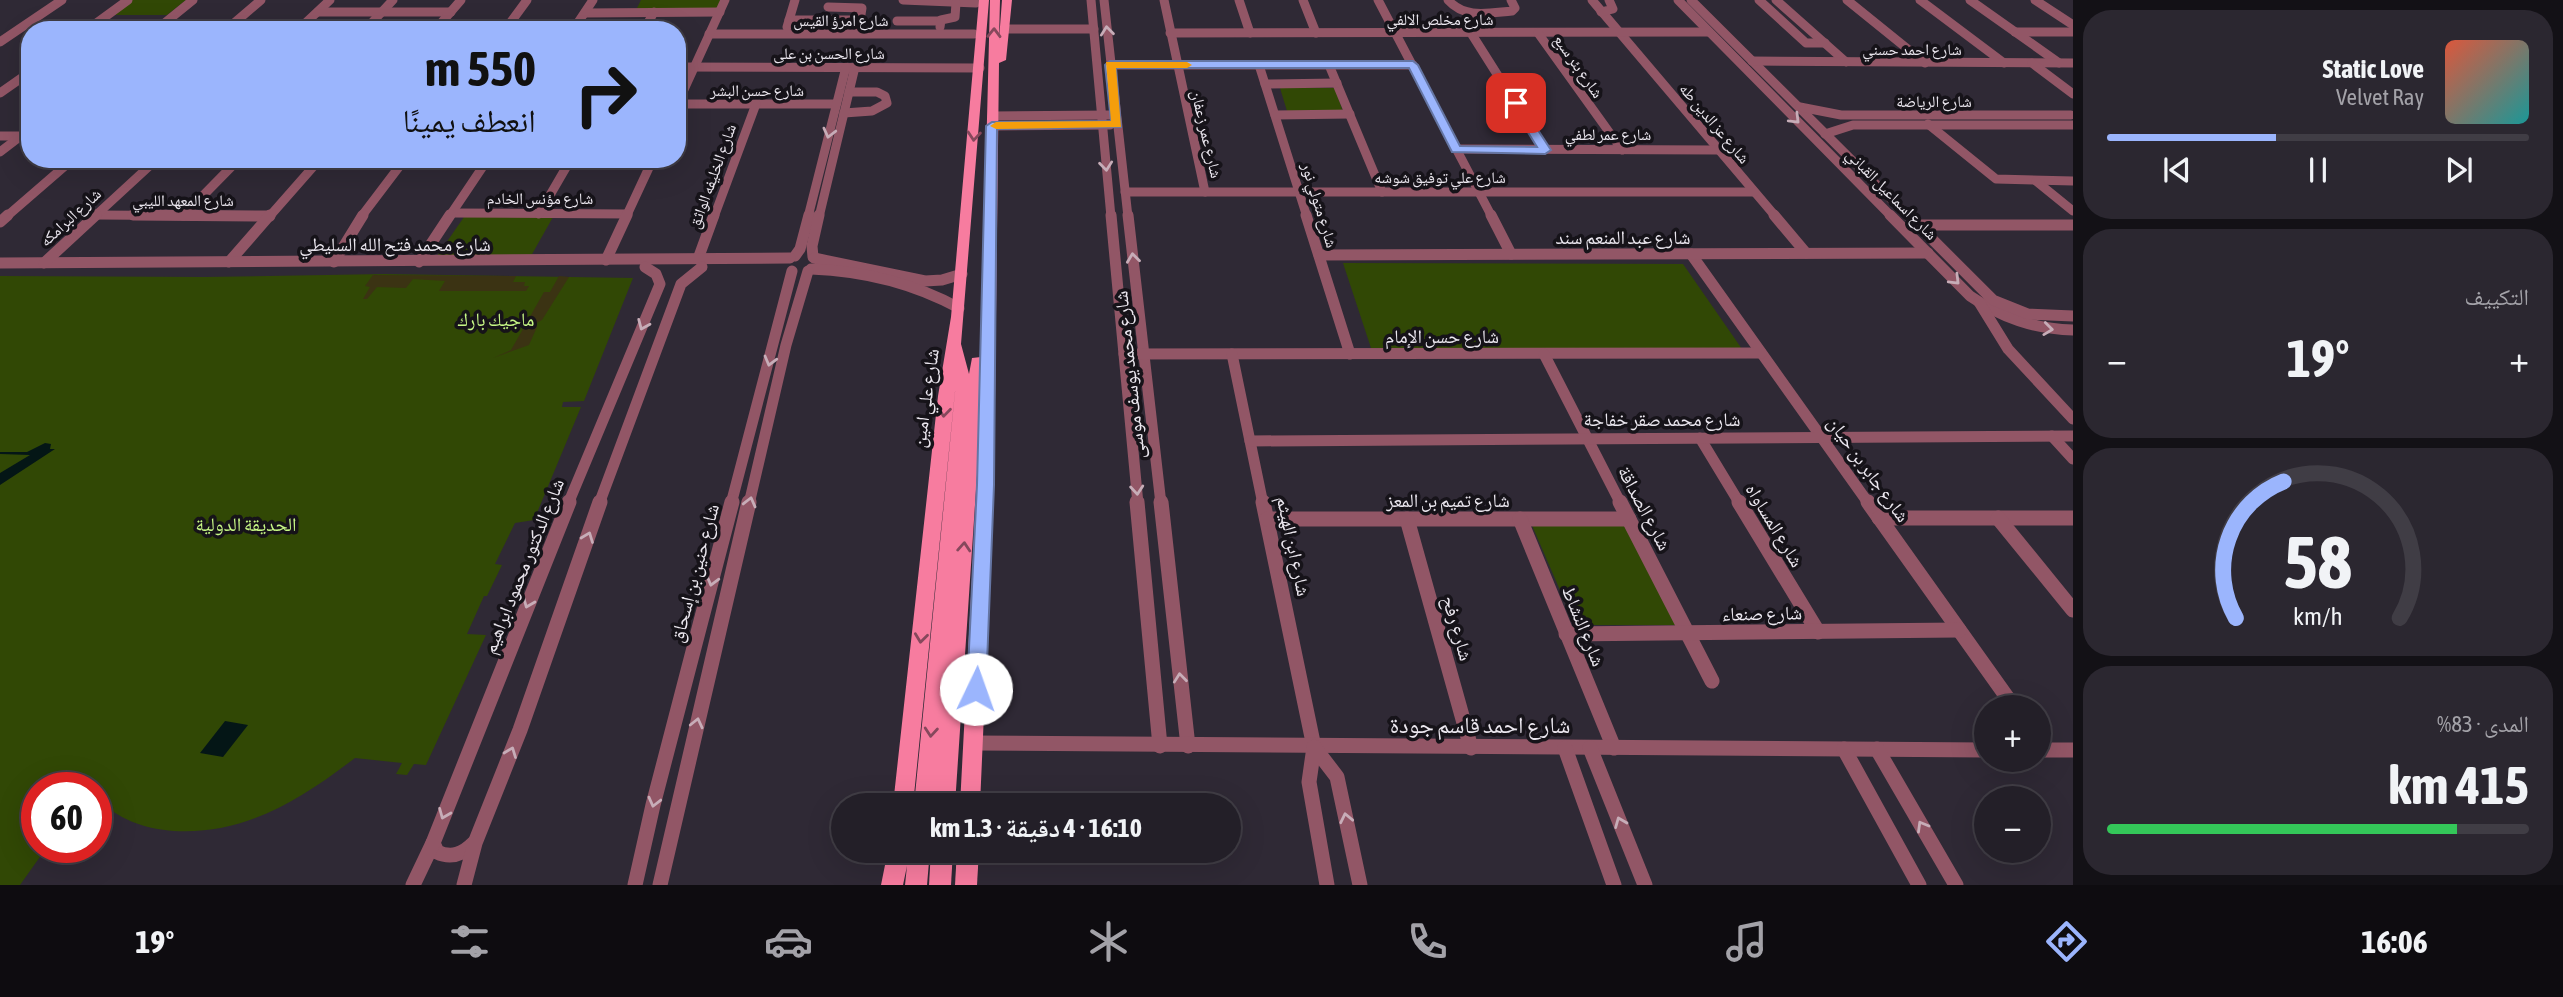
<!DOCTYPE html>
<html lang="ar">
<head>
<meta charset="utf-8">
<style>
  body { margin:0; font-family:"Asap Condensed","Noto Naskh Arabic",sans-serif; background:#2b2730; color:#f1f3f6; direction:rtl; height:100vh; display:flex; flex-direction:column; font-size:26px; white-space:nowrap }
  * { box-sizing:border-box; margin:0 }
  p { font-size:23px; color:#a3a2a8 }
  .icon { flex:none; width:38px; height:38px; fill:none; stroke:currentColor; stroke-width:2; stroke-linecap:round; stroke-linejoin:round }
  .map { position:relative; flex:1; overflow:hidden; direction:ltr }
  .details { display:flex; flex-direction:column; gap:10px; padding:10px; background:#131116; width:490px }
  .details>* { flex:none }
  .guide { position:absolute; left:21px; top:21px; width:665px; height:147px; border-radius:28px; box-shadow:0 7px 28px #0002,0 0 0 2px #403d45; direction:rtl; background:#9bb5fd; color:#111; overflow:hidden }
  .controls { position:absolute; left:1974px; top:695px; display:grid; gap:14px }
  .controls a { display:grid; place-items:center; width:77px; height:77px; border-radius:50%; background:#231f28; box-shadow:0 7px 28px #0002,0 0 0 2px #403d45; font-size:35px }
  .speed { position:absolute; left:21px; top:772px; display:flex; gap:14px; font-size:35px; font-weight:700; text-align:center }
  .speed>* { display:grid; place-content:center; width:91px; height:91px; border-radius:50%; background:#231f28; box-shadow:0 7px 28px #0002,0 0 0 2px #403d45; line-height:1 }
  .speed .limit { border:10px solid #d22; background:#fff; color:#111 }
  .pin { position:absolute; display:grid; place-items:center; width:60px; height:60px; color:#fff; margin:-30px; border-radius:14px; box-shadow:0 4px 10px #0006 }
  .me { position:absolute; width:77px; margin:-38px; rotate:3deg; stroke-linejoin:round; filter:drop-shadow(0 0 5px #0008) }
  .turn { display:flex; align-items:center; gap:24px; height:147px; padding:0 35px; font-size:32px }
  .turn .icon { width:91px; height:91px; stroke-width:2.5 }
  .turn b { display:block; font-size:49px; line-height:60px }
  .big { font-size:52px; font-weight:700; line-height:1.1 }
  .details .widget { flex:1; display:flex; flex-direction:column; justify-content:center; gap:10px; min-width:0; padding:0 24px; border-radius:28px; background:#2b2730 }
  .details .dial { align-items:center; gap:0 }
  .dial svg { height:182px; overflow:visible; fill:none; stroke:#403d45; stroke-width:7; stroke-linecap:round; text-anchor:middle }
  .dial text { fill:#f1f3f6; stroke:none }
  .song { display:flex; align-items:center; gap:21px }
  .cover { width:84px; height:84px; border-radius:10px; background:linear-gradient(135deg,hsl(10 70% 55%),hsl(180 70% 35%)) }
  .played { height:7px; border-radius:4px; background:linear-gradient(90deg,#9bb5fd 40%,#403d45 40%) }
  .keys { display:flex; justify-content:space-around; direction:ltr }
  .heat { display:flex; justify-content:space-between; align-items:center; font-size:38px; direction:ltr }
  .charge { height:10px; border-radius:5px; background:linear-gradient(90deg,#34c759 83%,#403d45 0) }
  .trip { position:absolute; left:831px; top:793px; width:410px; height:70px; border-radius:35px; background:#231f28; box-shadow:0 7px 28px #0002,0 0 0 2px #403d45; font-weight:700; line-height:70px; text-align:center; direction:rtl }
  .menu { display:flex; height:112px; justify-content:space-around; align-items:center; background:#0e0c10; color:#a3a2a8 }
  .menu .icon { width:49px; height:49px }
  .menu .active { color:#9bb5fd }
  .menu b { font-size:32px; color:#f1f3f6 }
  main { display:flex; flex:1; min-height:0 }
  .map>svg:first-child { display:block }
  .green { fill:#314805 }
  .sand { fill:#3b3313 }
  .water { fill:#041616 }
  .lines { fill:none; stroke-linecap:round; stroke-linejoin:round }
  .minor-far2 { stroke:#925666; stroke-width:9 }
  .minor-far1 { stroke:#925666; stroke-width:11 }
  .minor { stroke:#925666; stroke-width:15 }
  .major { fill:#f77c9f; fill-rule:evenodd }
  .oneway { stroke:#c7adb8 }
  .oneway2 { stroke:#86485c }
  .route { fill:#9bb5fd; stroke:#6576a4; stroke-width:2 }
  .slow { fill:#f59e0b }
  .labels { text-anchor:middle; stroke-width:7; stroke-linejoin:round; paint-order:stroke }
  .far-street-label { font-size:16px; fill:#ebe7ef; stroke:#161319 }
  .street-label { font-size:19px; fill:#ebe7ef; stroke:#161319 }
  .park-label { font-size:19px; fill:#c7f886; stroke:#161319 }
  .near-street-label { font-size:23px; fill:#ebe7ef; stroke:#161319 }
</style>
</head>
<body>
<main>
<section class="details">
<div class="widget">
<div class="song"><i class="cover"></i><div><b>Static Love</b><p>Velvet Ray</p></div></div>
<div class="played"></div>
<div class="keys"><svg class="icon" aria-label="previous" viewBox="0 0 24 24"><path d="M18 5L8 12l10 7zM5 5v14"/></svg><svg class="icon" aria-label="pause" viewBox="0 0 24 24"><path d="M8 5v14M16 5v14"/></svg><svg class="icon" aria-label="next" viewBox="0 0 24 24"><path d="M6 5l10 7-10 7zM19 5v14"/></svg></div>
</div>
<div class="widget"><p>التكييف</p>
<div class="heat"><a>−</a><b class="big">19°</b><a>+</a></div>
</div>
<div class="widget dial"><svg viewBox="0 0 100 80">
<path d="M14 69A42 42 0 1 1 86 69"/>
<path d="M14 69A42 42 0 0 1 35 9" stroke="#9bb5fd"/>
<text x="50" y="56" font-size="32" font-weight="700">58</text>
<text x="50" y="72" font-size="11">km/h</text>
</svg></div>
<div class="widget"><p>المدى · 83%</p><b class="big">415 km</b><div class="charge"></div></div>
</section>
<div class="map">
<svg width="2073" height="885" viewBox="0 0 2073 885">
  <rect width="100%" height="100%" fill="#2f2935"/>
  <g class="green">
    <path d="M132 0H186L167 15H112Z"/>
    <path d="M641 0H721L718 9 636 10Z"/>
    <path d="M1280 88H1335L1343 112 1287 111Z"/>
    <path d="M464 217H553L531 256H437Z"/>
    <path d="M1343 263 1683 264 1742 349 1371 348Z"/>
    <path d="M384 274 633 278 584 401 563 402 562 407H581L534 520 515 523 495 564 502 565 487 596H484L467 634 486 635 426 765 414 764 407 775 396 774 402 763 355 758C300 800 245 835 174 831 144 829 118 819 96 798V788H37V847H47L20 885H0V276L204 277Z"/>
    <path d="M1625 522 1677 625H1575L1531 523Z"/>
  </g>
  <g class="sand">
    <path d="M373 275 516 276 513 282H525L524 286H529L526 291H439L445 281 413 279 406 288 377 287 367 299H363L370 287 365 286Z"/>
    <path d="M559 276 569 277 542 320 536 323 537 327 529 345 493 358 511 350 544 292H550Z"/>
  </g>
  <g class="water">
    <path d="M45 443 51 444 50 449H55L0 485V473L30 455 0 454V452H27Z"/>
    <path d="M225 721 248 725 223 757 200 753Z"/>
  </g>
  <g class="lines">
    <g class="minor-far2">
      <path d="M903 0 976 3"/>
      <path d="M1091 0 1111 217"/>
      <path d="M1104 0 1128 217"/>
      <path d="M1164 0 1205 192"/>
      <path d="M1239 0 1250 33"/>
      <path d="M1303 0 1316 33"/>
      <path d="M1378 0 1492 217"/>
      <path d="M1448 0C1465 19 1488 13 1512 11L1515 8 1511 0"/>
      <path d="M1592 0 1776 217"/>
      <path d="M1678 0 1892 217"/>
      <path d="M1691 0 1909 217"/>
      <path d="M1759 0 1806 43H1825"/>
      <path d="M1776 0 1846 62"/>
      <path d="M1847 0 1925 63"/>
      <path d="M1920 0 2004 63"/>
      <path d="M1970 0 2059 63"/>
      <path d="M2035 0 2073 25"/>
      <path d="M828 7 862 8 859 27"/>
      <path d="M318 12H451"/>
      <path d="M1601 12 1613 9 1609 0"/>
      <path d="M585 13 720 12"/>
      <path d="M789 20H861"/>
      <path d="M897 21H941"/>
      <path d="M787 27 795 0"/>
      <path d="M940 27 941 20 955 17 956 3"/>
      <path d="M1006 29H1094"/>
      <path d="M87 30 128 0"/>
      <path d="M156 30 193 0"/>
      <path d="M226 30 261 0"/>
      <path d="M298 30 330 0"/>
      <path d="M365 30 393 0"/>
      <path d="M435 30 461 0"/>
      <path d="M505 30 527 0"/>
      <path d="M573 30 593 0"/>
      <path d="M644 30 654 12"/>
      <path d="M2015 32H2073"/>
      <path d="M1170 33 1709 32"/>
      <path d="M1471 33 1545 150"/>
      <path d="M1538 33 1622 150"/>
      <path d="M709 34H974"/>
      <path d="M0 42 62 0"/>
      <path d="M1752 61 2073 63"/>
      <path d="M2032 63 2073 94"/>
      <path d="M1110 65H1413"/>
      <path d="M1259 65 1307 217"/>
      <path d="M1329 65 1382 192"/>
      <path d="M677 67 980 68"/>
      <path d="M1265 84 1337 83"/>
      <path d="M0 93 30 72"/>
      <path d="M678 104H836"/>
      <path d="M677 105 725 0"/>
      <path d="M1800 107 1841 115H2071"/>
      <path d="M844 113 872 111 887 103 885 96 877 92H849"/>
      <path d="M1275 115 1350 114"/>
      <path d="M992 116 1109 115"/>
      <path d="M1928 124 1996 179 2073 181"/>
      <path d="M992 126 1110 125"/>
      <path d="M1825 134 1853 125H2073"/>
      <path d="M0 136H22"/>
      <path d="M1456 149 1718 150"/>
      <path d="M0 152 30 129"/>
      <path d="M2036 181 2073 211"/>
      <path d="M1125 192H1754"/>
      <path d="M453 213 628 214"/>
      <path d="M539 214 571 159"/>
      <path d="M95 215 270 216"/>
      <path d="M183 216 239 159"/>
      <path d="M6 217 73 159"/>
      <path d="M94 217 157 159"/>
      <path d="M269 217 320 159"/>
      <path d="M361 217 405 159"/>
      <path d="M449 217 488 159"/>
      <path d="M626 217 653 159"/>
      <path d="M714 217 756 104"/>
      <path d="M808 217 846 67"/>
      <path d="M819 217 855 67"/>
    </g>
    <g class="minor-far1">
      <path d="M133 215 270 216"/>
      <path d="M1111 215 1138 504"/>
      <path d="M1128 215 1161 504"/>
      <path d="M1306 215 1350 354"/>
      <path d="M1491 215 1511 254"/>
      <path d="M1774 215 1806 253"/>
      <path d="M1890 215 1970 296C2002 318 2034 329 2073 330"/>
      <path d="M1908 215 1993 300 2028 314 2073 316"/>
      <path d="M0 222 8 215"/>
      <path d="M1916 225H2073"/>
      <path d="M1691 254 1869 504"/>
      <path d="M1319 255 1928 253"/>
      <path d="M795 256 800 249 809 215"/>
      <path d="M813 257 812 246 819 215"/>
      <path d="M814 258 925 281 942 280 962 274"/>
      <path d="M698 259 714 215"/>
      <path d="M606 260 627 215"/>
      <path d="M229 262 270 215"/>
      <path d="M334 262 363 215"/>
      <path d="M419 262 450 215"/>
      <path d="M0 263 790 258"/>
      <path d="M44 263 96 215"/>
      <path d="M811 269C864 271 913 283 959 308"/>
      <path d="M1979 302 2008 349 2073 419"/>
      <path d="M1124 354 1761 353"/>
      <path d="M1232 354 1263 504"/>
      <path d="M1544 354 1621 504"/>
      <path d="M2052 436 2073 459"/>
      <path d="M1700 438 1740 504"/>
      <path d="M1250 441 2073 436"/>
      <path d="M568 504 660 284 656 274 645 267"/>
      <path d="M599 504 681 284 702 267"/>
      <path d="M731 504 792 271"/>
      <path d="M749 504 786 345 808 271"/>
    </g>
    <g class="minor">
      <path d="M1137 502 1160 746"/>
      <path d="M1161 502 1188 746"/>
      <path d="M1263 502 1314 747 1309 782 1327 885"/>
      <path d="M1620 502 1712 681"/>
      <path d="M1739 502 1818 632"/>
      <path d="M1868 502 2014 707"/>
      <path d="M1879 518H2073"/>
      <path d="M1998 518 2073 610"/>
      <path d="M1267 519H1629"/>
      <path d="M1407 519 1471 748"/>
      <path d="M1520 519 1614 748"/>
      <path d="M1566 634 1959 630"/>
      <path d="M974 743 1986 750"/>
      <path d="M1314 747 1337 777 1360 885"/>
      <path d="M1565 748 1614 885"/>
      <path d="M1590 748 1645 885"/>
      <path d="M1844 749 1919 885"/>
      <path d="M1877 749 1956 885"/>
      <path d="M2039 750H2073"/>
      <path d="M433 843 437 852C452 859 463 854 474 843"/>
      <path d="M413 885 433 843 569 502"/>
      <path d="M464 885 475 843 520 730 600 502"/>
      <path d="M635 885 653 805 732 502"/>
      <path d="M660 885 749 502"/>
    </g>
    <g class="major">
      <path d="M979 0H989L961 344 969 374 972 358 981 357 990 0H1000L999 40 1002 0H1012L1006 60 999 63 994 485 980 805H960L979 445 955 805H935V795L934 805H914L956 382 913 805H893L938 396 951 317Z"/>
      <path d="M888 850H930L927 885H905L907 866 903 885H881Z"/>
      <path d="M931 850H953L951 885H929Z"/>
      <path d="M957 850H979L977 885H955Z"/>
    </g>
  </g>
  <defs><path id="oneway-chevron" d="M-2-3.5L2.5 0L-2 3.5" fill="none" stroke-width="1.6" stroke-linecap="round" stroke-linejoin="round" transform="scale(1.75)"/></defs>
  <g class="oneway">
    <use href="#oneway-chevron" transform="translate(1107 31) rotate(-96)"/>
    <use href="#oneway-chevron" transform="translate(1795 119) rotate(45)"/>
    <use href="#oneway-chevron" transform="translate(829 133) rotate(104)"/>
    <use href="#oneway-chevron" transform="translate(1106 166) rotate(84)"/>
    <use href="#oneway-chevron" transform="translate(1133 258) rotate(-97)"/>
    <use href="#oneway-chevron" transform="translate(1955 280) rotate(45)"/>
    <use href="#oneway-chevron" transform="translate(643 325) rotate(113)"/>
    <use href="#oneway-chevron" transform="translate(2048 329) rotate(7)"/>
    <use href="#oneway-chevron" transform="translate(770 361) rotate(105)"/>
    <use href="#oneway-chevron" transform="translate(1137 490) rotate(85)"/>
    <use href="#oneway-chevron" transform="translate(750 502) rotate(-76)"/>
    <use href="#oneway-chevron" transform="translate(588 537) rotate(-69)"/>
    <use href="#oneway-chevron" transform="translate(712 581) rotate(105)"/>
    <use href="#oneway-chevron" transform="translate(528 603) rotate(112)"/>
    <use href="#oneway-chevron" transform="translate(1180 678) rotate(-96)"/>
    <use href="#oneway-chevron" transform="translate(697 723) rotate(-77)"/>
    <use href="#oneway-chevron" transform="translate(511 752) rotate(-69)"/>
    <use href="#oneway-chevron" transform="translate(654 802) rotate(104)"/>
    <use href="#oneway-chevron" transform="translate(444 814) rotate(112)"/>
    <use href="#oneway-chevron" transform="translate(1346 818) rotate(-102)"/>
    <use href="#oneway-chevron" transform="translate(1620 822) rotate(-112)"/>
    <use href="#oneway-chevron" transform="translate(1922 826) rotate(-120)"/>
  </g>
  <g class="oneway2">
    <use href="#oneway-chevron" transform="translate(994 33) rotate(-89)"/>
    <use href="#oneway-chevron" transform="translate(974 136) rotate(95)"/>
    <use href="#oneway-chevron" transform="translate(944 412) rotate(96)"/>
    <use href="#oneway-chevron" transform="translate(964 547) rotate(-86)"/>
    <use href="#oneway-chevron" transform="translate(921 638) rotate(97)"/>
    <use href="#oneway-chevron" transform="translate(931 732) rotate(95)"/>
  </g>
  <path class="route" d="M1110 61H1413L1418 65 1460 146 1537 147 1510 103 1516 100 1519 101 1551 150 1545 154 1452 152 1409 68H1116L1121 127 997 129 994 485 986 689 983 695 976 698 969 695 967 689 977 485 986 126 992 122 1111 121 1105 65Z"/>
  <path class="slow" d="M1106 62H1187L1192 65 1187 68H1116L1121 127 996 129 990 126 996 122 1111 121Z"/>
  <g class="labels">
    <g class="far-street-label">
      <text x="1440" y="25">شارع مخلص الالفي</text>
      <text x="841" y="26">شارع امرؤ القيس</text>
      <text x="1912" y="55">شارع احمد حسني</text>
      <text x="829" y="59">شارع الحسن بن على</text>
      <text transform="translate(1579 66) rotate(55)" y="6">شارع بئر سبع</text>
      <text x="757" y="96">شارع حسن البشر</text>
      <text x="1934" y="107">شارع الرياضة</text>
      <text transform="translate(1715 123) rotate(50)" y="6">شارع عز الدين طه</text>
      <text transform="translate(1207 134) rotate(77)" y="6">شارع عمر زعفان</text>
      <text x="1608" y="140">شارع عمر لطفي</text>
      <text transform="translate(712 176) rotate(-70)" y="6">شارع الخليفه الواثق</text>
      <text x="1440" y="183">شارع علي توفيق شوشه</text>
      <text transform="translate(1892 194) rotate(45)" y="6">شارع اسماعيل القباني</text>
      <text x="540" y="204">شارع مؤنس الخادم</text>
      <text x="183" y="206">شارع المعهد الليبي</text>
      <text transform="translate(1320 205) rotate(73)" y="6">شارع متولي نور</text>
      <text transform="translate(70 217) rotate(-43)" y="6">شارع البرامكه</text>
    </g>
    <g class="street-label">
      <text x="1623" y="244">شارع عبد المنعم سند</text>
      <text x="395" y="251">شارع محمد فتح الله السليطي</text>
      <text x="1442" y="343">شارع حسن الإمام</text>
      <text transform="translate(1129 375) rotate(-96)" y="7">شارع محمد يوسف موسى</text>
      <text transform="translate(925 398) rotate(-82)" y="7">شارع علي امين</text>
      <text x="1662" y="426">شارع محمد صقر خفاجة</text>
      <text transform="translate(1869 469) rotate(54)" y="7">شارع جابر بن حيان</text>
      <text x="1448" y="507">شارع تميم بن المعز</text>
      <text transform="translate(1645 508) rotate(62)" y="7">شارع الصداقة</text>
      <text transform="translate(1775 525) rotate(59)" y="7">شارع المساواه</text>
      <text transform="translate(1294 546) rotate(78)" y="7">شارع ابن الهيثم</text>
      <text transform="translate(523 566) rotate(-68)" y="7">شارع الدكتور محمود ابراهيم</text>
      <text transform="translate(694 573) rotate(-75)" y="7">شارع حنين بن إسحاق</text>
      <text transform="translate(1762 613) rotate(-1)" y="7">شارع صنعاء</text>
      <text transform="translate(1584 626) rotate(68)" y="7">شارع النشاط</text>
      <text transform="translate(1458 628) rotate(74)" y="7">شارع رفح</text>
    </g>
    <g class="park-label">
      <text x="496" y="326">ماجيك بارك</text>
      <text x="246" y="531">الحديقة الدولية</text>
    </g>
    <g class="near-street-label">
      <text x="1480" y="733">شارع احمد قاسم جودة</text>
    </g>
  </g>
</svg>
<div class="controls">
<a>+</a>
<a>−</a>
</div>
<div class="speed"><div class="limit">60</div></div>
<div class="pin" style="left:1516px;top:103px;background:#d93025"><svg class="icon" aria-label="arrive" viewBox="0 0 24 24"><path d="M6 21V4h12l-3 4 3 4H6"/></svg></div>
<svg class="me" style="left:976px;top:689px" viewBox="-20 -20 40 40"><circle r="19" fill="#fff"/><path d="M0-13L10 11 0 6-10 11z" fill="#9bb5fd"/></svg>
<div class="trip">16:10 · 4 دقيقة · 1.3 km</div>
<div class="guide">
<div class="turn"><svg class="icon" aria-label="right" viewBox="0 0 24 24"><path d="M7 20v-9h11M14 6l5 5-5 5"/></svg><div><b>550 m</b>انعطف يمينًا</div></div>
</div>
</div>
</main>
<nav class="menu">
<b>16:06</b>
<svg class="icon active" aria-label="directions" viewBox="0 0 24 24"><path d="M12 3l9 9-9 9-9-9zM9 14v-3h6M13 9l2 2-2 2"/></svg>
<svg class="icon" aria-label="music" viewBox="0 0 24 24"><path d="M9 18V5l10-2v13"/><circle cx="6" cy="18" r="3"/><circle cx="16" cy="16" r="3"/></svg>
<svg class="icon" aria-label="phone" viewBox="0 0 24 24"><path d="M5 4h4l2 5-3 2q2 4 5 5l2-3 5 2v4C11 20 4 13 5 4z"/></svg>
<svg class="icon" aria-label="climate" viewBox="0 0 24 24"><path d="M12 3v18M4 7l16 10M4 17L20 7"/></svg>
<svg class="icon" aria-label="car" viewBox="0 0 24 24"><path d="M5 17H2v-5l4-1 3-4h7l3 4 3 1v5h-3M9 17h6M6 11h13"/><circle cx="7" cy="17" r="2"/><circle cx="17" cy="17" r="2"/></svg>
<svg class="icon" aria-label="filters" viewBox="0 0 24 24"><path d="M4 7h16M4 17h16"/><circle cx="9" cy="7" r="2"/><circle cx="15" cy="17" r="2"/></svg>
<b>19°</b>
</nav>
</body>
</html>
